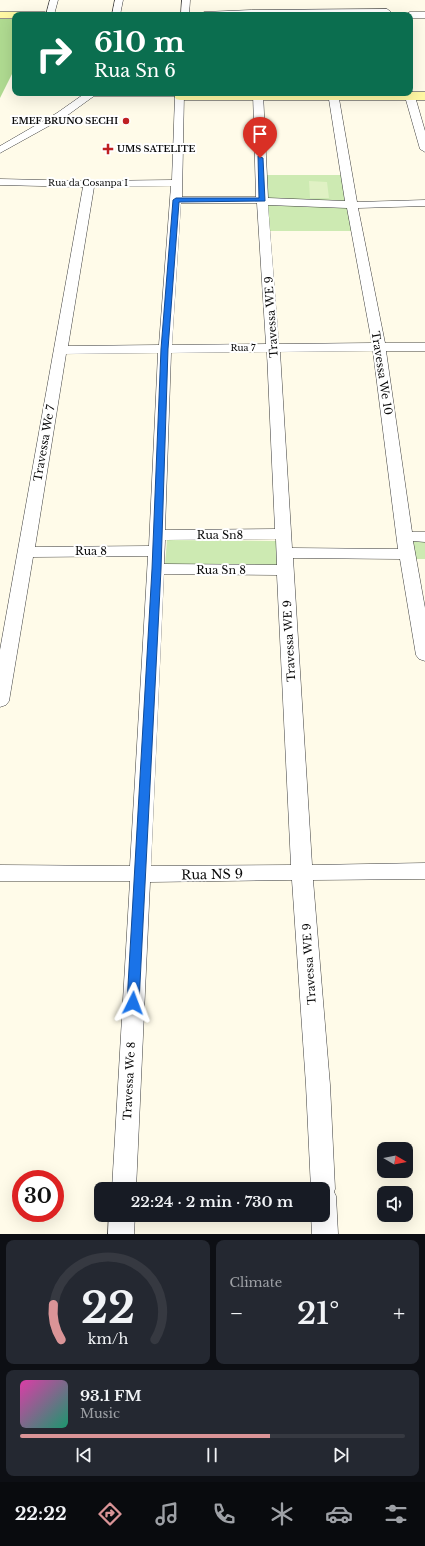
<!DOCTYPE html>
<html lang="en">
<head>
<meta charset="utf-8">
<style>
  body { margin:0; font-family:"Libre Baskerville",serif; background:#242831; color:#f1f3f6; height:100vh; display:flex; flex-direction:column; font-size:15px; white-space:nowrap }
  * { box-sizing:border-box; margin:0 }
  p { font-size:13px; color:#9ea1a6 }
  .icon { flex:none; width:22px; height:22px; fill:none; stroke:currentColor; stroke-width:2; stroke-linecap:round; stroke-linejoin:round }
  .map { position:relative; height:1234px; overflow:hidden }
  .details { display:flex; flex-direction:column; gap:6px; padding:6px; background:#0d0f14; flex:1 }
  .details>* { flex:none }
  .top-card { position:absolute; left:12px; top:12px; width:401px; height:84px; border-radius:8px; box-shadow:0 4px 16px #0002; background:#0b6e4f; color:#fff; overflow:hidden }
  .needle { width:26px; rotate:100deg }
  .buttons { position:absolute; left:377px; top:1142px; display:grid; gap:8px }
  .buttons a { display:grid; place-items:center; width:36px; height:36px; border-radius:8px; background:#171b24; box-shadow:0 4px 16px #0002; font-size:20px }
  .speed { position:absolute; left:12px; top:1170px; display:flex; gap:8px; font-size:20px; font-weight:700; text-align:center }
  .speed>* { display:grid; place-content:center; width:52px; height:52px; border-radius:50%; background:#171b24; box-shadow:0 4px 16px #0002; line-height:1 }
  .speed .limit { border:6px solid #d22; background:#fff; color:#111 }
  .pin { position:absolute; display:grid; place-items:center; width:34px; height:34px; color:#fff; margin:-41px -17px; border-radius:50% 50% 50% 0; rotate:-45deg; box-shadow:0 0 4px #0007 }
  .pin .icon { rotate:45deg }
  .me { position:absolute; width:44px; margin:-22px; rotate:3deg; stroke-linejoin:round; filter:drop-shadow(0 0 3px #0008) }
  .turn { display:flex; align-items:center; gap:14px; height:84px; padding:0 16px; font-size:18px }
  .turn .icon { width:52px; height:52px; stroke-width:2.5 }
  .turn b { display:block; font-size:28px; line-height:34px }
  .big { font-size:30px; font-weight:600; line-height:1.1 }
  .details .card { flex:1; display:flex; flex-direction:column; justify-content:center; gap:6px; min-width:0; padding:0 14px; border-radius:8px; background:#242831 }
  .details .dial { align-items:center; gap:0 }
  .dial svg { height:104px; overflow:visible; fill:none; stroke:#363941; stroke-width:7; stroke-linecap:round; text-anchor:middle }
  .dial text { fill:#f1f3f6; stroke:none }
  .song { display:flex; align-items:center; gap:12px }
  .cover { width:48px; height:48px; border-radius:6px; background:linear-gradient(135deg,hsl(320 70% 55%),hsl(160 70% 35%)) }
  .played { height:4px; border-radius:2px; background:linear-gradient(90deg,#da9497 65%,#363941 65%) }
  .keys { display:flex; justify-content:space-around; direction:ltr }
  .heat { display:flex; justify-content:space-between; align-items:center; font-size:22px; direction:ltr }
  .details .tiles { flex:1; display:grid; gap:6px; grid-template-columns:1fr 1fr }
  .card:last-child { grid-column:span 2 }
  .trip { position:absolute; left:94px; top:1182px; width:236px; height:40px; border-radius:8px; background:#171b24; box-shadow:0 4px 16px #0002; font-weight:600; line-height:40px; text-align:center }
  .tabs { display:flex; height:64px; justify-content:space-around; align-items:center; background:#090b0e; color:#9ea1a6 }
  .tabs .icon { width:28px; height:28px }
  .tabs .selected { color:#da9497 }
  .tabs b { font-size:18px; color:#f1f3f6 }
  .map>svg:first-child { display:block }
  .green { fill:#cdeab2 }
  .forest { fill:#b0db91 }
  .pitch { fill:#e0f1c4 }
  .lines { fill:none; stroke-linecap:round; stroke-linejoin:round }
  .minor-casing { stroke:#3e3e3e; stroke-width:1 }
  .secondary-casing { stroke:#2d2d2d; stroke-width:1 }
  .minor { fill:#fff; fill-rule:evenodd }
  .secondary { fill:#fff8a4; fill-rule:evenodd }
  .route { fill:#1a73e8; stroke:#114b97 }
  .poi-dot { fill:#bf1f22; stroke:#fff; stroke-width:1.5 }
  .labels { text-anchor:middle; stroke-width:4; stroke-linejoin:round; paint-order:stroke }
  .far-poi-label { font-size:9px; font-weight:bold; fill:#0b0b0b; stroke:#fff; text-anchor:end }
  .far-street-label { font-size:9px; fill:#0b0b0b; stroke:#fff }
  .street-label { font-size:11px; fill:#0b0b0b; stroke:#fff }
  .near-street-label { font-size:13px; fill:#0b0b0b; stroke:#fff }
</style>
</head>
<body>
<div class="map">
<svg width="425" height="1234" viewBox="0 0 425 1234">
  <rect width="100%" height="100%" fill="#fffbe9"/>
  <g class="green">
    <path d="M260 175H345L355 231H263Z"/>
    <path d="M167 540 277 541V565H165Z"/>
    <path d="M411 540H425V559H414Z"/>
  </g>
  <path class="forest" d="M0 19H15V68L0 98Z"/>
  <path class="pitch" d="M309 181 327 182 329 198H310Z"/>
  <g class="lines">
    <defs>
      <g id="minor">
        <path d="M50 0H58L54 15H46Z"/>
        <path d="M115 0H123L120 15H112Z"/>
        <path d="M182 0H190L189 15H181Z"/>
        <path d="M387 9 391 12 390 14 200 15 204 12 251 10Z"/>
        <path d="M410 12H425V18H410V15H406Z"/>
        <path d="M410 90 414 93 425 131V152L420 149 404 93H410Z"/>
        <path d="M83 93H184L182 197H256L253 93H263L268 198 345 201 328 93H338L357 202 425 200V206L358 208 385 343H425V351H386L412 532H425V542L413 541 425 608V661L419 659 416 655 400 559 293 558 312 865 425 863V879L313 880 330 1085 335 1189 334 1192 336 1196 338 1234H312L311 1215H323V1189H311L306 1085 292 880 150 882 136 1189H112L130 881H0V865L130 866 148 556 33 557 9 701 6 705 0 707V650L83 187 0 185V179L89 181 172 180 175 96H94L65 117 0 153V146L57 113 84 94ZM171 186 159 345 68 346 94 187ZM181 203H257L266 344 172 345ZM268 205 347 208 372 343 279 344ZM373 351 398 549 292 548 280 352ZM267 352 275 529 165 530 171 353ZM158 353 149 546 35 547 66 354ZM276 539 277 565 164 564 165 540ZM164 574 277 575 291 865 151 866Z"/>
        <path d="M109 1215H135L134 1234H108Z"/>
      </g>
      <g id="secondary">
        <path d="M0 12H45L51 15H15V18H0Z"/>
        <path d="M410 92H425V100H180L176 99 173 93Z"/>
      </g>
    </defs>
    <use href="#minor" class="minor-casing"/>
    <use href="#secondary" class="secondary-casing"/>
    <use href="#minor" class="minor"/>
    <use href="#secondary" class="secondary"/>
  </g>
  <path class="route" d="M258 156 263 158 265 201 179 202 168 349 161 569 139 1003 137 1006 133 1008 129 1006 127 1003 152 569 161 349 173 200 176 198H259Z"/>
  <g class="poi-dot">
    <circle cx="126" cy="121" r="4"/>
    <path d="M106 143h4v4h4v4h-4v4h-4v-4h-4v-4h4z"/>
  </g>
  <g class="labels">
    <g class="far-poi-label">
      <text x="118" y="124">EMEF BRUNO SECHI</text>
      <text x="117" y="152" text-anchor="start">UMS SATELITE</text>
    </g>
    <g class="far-street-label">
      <text x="88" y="186">Rua da Cosanpa I</text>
      <text x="243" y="351">Rua 7</text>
    </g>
    <g class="street-label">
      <text transform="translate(271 317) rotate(-94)" y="4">Travessa WE 9</text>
      <text transform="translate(382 373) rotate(81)" y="4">Travessa We 10</text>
      <text transform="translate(44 443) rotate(-80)" y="4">Travessa We 7</text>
      <text x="220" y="539">Rua Sn8</text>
      <text x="91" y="555">Rua 8</text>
      <text x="221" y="574">Rua Sn 8</text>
      <text transform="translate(289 641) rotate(-93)" y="4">Travessa WE 9</text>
      <text transform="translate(309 964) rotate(-94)" y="4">Travessa WE 9</text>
      <text transform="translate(129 1081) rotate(-87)" y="4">Travessa We 8</text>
    </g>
    <g class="near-street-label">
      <text transform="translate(212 874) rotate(-1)" y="5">Rua NS 9</text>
    </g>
  </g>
</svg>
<div class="buttons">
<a><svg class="needle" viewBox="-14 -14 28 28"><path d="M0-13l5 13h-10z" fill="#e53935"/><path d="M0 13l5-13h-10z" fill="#9ea1a6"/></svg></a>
<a><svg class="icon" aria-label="sound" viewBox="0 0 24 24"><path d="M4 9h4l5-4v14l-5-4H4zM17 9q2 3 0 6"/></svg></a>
</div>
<div class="speed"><div class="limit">30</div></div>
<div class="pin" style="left:260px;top:158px;background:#d93025"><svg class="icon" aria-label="arrive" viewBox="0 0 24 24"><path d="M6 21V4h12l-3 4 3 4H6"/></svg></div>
<svg class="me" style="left:133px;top:1003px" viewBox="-20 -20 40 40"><path d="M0-17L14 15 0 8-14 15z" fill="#1a73e8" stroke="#fff" stroke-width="4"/></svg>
<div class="trip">22:24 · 2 min · 730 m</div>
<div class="top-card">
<div class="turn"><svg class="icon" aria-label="right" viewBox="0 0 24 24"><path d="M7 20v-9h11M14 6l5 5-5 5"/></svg><div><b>610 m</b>Rua Sn 6</div></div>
</div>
</div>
<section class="details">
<div class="tiles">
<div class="card dial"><svg viewBox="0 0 100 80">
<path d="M14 69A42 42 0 1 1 86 69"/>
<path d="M14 69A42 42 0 0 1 8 42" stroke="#da9497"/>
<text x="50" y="56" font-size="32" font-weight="700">22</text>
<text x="50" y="72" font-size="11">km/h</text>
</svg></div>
<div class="card"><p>Climate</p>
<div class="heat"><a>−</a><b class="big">21°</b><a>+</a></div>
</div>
<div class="card">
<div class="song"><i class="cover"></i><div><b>93.1 FM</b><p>Music</p></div></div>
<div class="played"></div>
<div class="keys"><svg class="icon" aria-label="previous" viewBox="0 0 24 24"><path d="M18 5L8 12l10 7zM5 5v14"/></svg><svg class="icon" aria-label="pause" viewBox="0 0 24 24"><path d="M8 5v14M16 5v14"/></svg><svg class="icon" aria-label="next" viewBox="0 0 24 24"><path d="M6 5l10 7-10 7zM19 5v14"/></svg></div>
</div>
</div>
</section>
<nav class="tabs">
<b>22:22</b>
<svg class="icon selected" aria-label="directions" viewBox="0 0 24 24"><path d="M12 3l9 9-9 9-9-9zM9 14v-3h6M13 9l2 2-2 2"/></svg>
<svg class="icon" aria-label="music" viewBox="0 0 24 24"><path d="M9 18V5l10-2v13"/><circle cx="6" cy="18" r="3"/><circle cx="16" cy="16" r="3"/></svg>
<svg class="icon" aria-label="phone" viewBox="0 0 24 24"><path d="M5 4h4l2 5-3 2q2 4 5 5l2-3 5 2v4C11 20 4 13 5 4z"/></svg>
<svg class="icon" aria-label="climate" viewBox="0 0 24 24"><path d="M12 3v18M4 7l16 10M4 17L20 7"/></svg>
<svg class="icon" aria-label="car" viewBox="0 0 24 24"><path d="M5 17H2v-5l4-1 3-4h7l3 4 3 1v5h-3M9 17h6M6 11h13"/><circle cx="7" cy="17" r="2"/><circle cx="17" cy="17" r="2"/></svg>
<svg class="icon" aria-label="filters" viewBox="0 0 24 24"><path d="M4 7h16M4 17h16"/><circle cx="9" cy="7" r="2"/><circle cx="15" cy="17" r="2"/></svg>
</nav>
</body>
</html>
